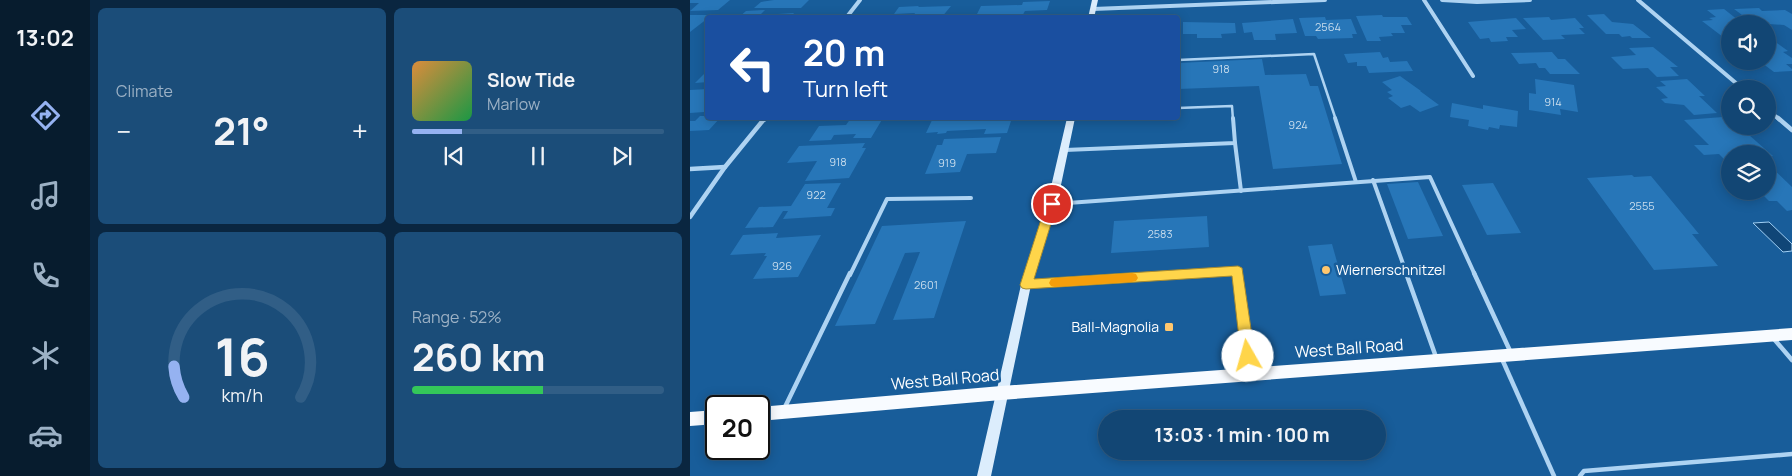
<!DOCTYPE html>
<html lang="en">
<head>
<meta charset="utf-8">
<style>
  body { margin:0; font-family:Manrope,sans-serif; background:#1b4d79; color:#f1f3f6; height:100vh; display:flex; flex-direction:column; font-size:19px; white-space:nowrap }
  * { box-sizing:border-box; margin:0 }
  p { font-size:16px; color:#9cb1c5 }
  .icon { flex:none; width:28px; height:28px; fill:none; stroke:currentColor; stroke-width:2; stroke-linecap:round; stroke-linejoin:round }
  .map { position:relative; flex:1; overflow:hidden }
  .drawer { display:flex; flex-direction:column; gap:8px; padding:8px; background:#0a2640; width:600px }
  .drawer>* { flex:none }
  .banner { position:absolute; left:15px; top:15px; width:475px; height:105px; border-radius:5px; box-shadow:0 2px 12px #0003,0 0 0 1px #315e86; background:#1a4fa0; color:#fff; overflow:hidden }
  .tools { position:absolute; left:1031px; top:15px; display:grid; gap:10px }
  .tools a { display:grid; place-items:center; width:55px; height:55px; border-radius:50%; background:#124674; box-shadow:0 2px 12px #0003,0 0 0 1px #315e86; font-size:25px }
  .speed { position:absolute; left:15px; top:395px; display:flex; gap:10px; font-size:25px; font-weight:700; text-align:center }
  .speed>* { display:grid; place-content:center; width:65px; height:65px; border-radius:50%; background:#124674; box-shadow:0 2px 12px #0003,0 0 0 1px #315e86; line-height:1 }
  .speed .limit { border:2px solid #111; border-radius:8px; background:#fff; color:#111 }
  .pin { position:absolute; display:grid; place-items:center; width:42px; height:42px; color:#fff; margin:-21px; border:2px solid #fff; border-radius:50%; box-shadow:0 1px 5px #0007 }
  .me { position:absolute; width:55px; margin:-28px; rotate:353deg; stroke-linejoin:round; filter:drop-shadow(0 0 4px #0008) }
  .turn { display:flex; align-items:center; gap:18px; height:105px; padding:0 15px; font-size:22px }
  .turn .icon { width:65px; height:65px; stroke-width:2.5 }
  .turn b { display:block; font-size:35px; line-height:42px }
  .big { font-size:38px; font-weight:700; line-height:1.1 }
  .drawer .card { flex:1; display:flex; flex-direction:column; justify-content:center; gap:8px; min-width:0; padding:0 18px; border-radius:8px; background:#1b4d79 }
  .drawer .dial { align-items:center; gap:0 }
  .dial svg { height:130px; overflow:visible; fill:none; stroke:#315e86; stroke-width:7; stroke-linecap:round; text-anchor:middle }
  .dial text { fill:#f1f3f6; stroke:none }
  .song { display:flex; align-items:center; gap:15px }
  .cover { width:60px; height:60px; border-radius:8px; background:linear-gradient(135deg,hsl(30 70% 55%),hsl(140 70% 35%)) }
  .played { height:5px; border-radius:2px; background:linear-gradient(90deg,#95b2f1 20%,#315e86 20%) }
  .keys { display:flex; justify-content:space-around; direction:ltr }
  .heat { display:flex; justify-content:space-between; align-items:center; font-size:28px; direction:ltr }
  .charge { height:8px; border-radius:4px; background:linear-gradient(90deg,#34c759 52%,#315e86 0) }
  .drawer .tiles { flex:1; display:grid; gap:8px; grid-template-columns:repeat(2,1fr) }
  .trip { position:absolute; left:408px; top:410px; width:288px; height:50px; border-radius:25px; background:#124674; box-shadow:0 2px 12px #0003,0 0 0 1px #315e86; font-weight:700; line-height:50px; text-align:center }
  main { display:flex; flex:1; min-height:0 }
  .dock { display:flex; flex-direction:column; width:90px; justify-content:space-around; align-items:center; background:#071c2e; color:#9cb1c5 }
  .dock .icon { width:35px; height:35px }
  .dock .current { color:#95b2f1 }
  .dock b { font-size:22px; color:#f1f3f6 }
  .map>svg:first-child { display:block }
  .water { fill:#104677; stroke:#a0cff4 }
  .building { fill:#2776b8 }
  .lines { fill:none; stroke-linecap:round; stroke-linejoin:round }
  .service-far2 { stroke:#aed3f2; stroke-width:2.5 }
  .service-far1 { stroke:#aed3f2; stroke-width:4 }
  .service { stroke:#aed3f2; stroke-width:4.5 }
  .minor-far1 { stroke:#aed3f2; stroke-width:4 }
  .minor { stroke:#aed3f2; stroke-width:4.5 }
  .secondary { fill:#dcedfc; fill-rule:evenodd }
  .primary { fill:#f8fbff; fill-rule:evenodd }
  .route { fill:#ffd54a; stroke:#a68a30 }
  .slow { fill:#f59e0b }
  .poi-dot { fill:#ffc76e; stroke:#185d9a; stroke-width:2 }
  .labels { text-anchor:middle; stroke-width:5; stroke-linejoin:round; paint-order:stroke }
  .number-label { font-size:11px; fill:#c9dded }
  .poi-label { font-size:14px; fill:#fff; stroke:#185d9a; text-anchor:start }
  .near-street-label { font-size:16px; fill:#fff; stroke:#185d9a }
</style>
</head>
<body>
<main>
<nav class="dock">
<b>13:02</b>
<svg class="icon current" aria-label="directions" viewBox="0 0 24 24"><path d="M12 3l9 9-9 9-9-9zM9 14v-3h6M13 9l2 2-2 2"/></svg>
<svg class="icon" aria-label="music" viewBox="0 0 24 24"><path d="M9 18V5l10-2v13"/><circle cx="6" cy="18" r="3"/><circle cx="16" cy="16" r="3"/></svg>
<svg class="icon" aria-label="phone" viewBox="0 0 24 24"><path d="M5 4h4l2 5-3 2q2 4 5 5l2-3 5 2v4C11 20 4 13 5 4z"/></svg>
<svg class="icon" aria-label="climate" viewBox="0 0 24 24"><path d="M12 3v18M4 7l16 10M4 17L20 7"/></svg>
<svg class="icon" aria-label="car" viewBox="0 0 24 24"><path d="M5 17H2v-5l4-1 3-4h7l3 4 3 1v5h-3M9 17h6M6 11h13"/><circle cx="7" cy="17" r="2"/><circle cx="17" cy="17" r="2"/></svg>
</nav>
<section class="drawer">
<div class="tiles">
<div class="card"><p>Climate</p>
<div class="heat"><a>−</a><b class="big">21°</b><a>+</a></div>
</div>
<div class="card">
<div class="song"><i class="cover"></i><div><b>Slow Tide</b><p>Marlow</p></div></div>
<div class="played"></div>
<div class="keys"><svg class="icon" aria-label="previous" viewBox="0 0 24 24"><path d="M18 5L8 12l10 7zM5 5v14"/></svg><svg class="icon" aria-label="pause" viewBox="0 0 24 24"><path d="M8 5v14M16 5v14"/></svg><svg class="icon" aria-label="next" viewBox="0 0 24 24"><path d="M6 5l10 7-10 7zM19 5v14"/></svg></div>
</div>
<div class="card dial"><svg viewBox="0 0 100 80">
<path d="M14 69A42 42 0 1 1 86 69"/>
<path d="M14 69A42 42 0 0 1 8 50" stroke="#95b2f1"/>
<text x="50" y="56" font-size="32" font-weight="700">16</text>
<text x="50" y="72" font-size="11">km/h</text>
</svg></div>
<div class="card"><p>Range · 52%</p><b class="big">260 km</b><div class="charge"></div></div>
</div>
</section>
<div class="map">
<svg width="1102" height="476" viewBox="0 0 1102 476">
  <rect width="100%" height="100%" fill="#185d9a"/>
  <path class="water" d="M1079 222 1102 244V251L1093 252 1063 223Z"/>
  <g class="building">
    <path d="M0 0H40L28 10 0 11 9 3H0Z"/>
    <path d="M84 0H119L111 8H64L71 2Z"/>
    <path d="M360 1 357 10 335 11 331 18H285L291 6 332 5 333 2Z"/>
    <path d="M229 6 228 7 261 6 251 18H222L225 13 204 14 209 7Z"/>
    <path d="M1069 8 1072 11 1095 10 1102 14V30L1094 25 1063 23 1044 9Z"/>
    <path d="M1034 9 1053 24H1040V36L1033 37 1012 21 1023 20 1019 18 1026 17 1017 10Z"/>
    <path d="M75 10 70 15 104 13 100 18H48L56 11Z"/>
    <path d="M914 14 922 22 943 24 961 38H942L940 36 932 37 929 34H916L897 15Z"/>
    <path d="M0 15H22L0 32Z"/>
    <path d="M692 15 693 17H717L722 25H711L715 33H701L703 36 689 37 691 41H677L666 16Z"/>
    <path d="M635 17 636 20 661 19 667 34H662L663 38 628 39 626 36H615L609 18Z"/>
    <path d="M859 17 861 20 885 18 894 28H889L895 34 871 35 875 39 853 40 833 18Z"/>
    <path d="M826 18 836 29 822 30 828 37H816L818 41 801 42 799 38 790 39 778 22Z"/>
    <path d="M603 19 607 33 585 34 586 40H564L562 32 554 33 552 23Z"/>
    <path d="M493 22 545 23 546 33 531 34 532 38H507V34H493Z"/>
    <path d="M1084 41 1098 51 1093 52 1102 58V64H1096L1102 69V71L1084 72 1072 63 1065 61H1078V42Z"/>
    <path d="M963 47 988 67H980L989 76 967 77 958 68 933 69 921 57 946 55 939 48Z"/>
    <path d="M690 52 693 58 698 57 700 62 717 61 723 71 679 73 676 66H667V62L658 63 654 54Z"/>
    <path d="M862 52 868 59H875L890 74H860L855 68H849L846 63 829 64 821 53Z"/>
    <path d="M572 59 575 75 616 74 620 86H628L652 164 583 169 569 86 488 89V63Z"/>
    <path d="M18 70V82L5 83Z"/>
    <path d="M710 76 731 91H730L749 105 730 112 720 105 711 108 698 98 703 96 697 92 702 90 692 82Z"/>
    <path d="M845 79 884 85 888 112 870 109 871 115 839 110V93L846 94Z"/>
    <path d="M997 79 1015 96H1009L1027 113 1004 115 994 105 975 103 971 99 978 98 966 87 976 86 970 81Z"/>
    <path d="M18 89V108L14 112 0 113V90Z"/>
    <path d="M762 103 793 109V105L828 111 827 127 810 125 809 129 799 127 798 130 778 126 779 120 760 117Z"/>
    <path d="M10 116H18V118H30L19 130 0 131V121H5Z"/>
    <path d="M1033 117 1040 124V126H1043L1052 135H1059L1083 156 1078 157V154H1040V159H1034L1029 154 1014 155 1004 145H1019L994 120Z"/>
    <path d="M161 118H193L181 138H163L166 134 144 135 141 140 119 141 129 126 156 125Z"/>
    <path d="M243 118 298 119 322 118 317 133 294 134 296 129 257 131 256 133 247 134 248 132 236 133Z"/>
    <path d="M311 137 306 153 277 154 270 172 235 174 247 145H252L254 139Z"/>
    <path d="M175 143 172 148H176L159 178 115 181 127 161 97 163 109 146Z"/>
    <path d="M1078 164 1102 187V210L1097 211 1087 201H1079L1069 191H1078Z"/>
    <path d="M942 175 944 177 961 176 1009 234H1002L1028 266 964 270 897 178Z"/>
    <path d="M728 182 753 236 718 239 697 184Z"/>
    <path d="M151 183 137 208H145L141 216 93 219 98 211H93L83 227 55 228 69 207 101 206 115 184Z"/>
    <path d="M803 183 831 233 797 235 772 185Z"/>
    <path d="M517 216 519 247 421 253 424 221Z"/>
    <path d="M276 221 244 318 203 320 230 252 215 253 185 324 145 326 192 226Z"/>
    <path d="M88 233 86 238 131 235 108 277 63 279 77 256H74L76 253 40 255 53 235Z"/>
    <path d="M642 244 656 294 630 296 618 246Z"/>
  </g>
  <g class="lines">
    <g class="service-far2">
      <path d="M488 60 624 54 646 120"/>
      <path d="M488 108 542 106 543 120"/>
    </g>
    <g class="service-far1">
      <path d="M645 118 666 182"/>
      <path d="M545 143 551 191"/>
      <path d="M375 150 545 143 543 118"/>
      <path d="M683 180 717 275"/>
      <path d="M364 204 740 177 785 275"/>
      <path d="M160 275 197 199 281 198"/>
      <path d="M491 275 547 271V275"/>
    </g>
    <g class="service">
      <path d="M547 273 560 371"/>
      <path d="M716 273 746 357"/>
      <path d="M784 273 821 353"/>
      <path d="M336 285 509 273"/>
      <path d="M1084 339 1102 360"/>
      <path d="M812 359 864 476"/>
      <path d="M95 407 160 273"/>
      <path d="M890 476 894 471 1102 454"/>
    </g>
    <g class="minor-far1">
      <path d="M734 0 783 76"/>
      <path d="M752 0 787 2 840 0"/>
      <path d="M948 0 1053 89"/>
      <path d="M403 9 635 0"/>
      <path d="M156 18 170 0"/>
      <path d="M1078 110 1090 120"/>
      <path d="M74 120 75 118"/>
    </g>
    <g class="minor">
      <path d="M1088 118 1102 130"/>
      <path d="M0 169 35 167"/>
      <path d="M0 217 35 167 75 118"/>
    </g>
    <g class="secondary">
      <path d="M402 0H408L404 18H398Z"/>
      <path d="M377 118H385L367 204 341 285 301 476H287L331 285 357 204Z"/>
    </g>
    <g class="primary">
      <path d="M1102 328V340L311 400 69 421V407L311 386Z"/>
      <path d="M26 410V424L0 426V412Z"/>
    </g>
  </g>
  <path class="route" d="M362 201 367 204 344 279 548 266 552 268 565 356 563 361 558 362 553 361 551 356 542 276 336 289 332 288 330 285 356 204Z"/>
  <path class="slow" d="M442 273 446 274 448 278 446 281 442 282 365 287 361 286 359 283 361 279 365 278Z"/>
  <g class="poi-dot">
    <circle cx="636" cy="270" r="5"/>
    <rect x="474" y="322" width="10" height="10" rx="2.5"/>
  </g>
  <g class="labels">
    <g class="number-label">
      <text x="638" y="31">2564</text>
      <text x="531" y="73">918</text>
      <text x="863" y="106">914</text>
      <text x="608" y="129">924</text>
      <text x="148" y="166">918</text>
      <text x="257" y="167">919</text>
      <text x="126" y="199">922</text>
      <text x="952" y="210">2555</text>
      <text x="470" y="238">2583</text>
      <text x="92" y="270">926</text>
      <text x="236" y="289">2601</text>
    </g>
    <g class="poi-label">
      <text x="646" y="275">Wiernerschnitzel</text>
      <text x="469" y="332" text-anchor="end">Ball-Magnolia</text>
    </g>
    <g class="near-street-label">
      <text transform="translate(659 348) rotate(-4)" y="6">West Ball Road</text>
      <text transform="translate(255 379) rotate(-5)" y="6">West Ball Road</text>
    </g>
  </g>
</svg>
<div class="tools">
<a><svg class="icon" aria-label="sound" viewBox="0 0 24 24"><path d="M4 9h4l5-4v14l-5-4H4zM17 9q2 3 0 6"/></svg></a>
<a><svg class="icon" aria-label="search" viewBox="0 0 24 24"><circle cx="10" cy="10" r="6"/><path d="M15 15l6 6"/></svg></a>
<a><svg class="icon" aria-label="layers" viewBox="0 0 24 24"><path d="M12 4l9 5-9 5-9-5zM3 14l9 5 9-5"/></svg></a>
</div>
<div class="speed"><div class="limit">20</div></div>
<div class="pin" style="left:362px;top:204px;background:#d93025"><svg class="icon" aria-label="arrive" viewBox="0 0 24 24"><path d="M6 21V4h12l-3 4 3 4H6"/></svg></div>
<svg class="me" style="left:558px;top:356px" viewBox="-20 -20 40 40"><circle r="19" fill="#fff"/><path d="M0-13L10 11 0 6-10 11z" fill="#ffd54a"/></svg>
<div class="trip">13:03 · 1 min · 100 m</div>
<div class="banner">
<div class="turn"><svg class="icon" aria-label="left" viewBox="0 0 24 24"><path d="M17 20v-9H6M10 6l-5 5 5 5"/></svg><div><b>20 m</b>Turn left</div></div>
</div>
</div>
</main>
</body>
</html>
